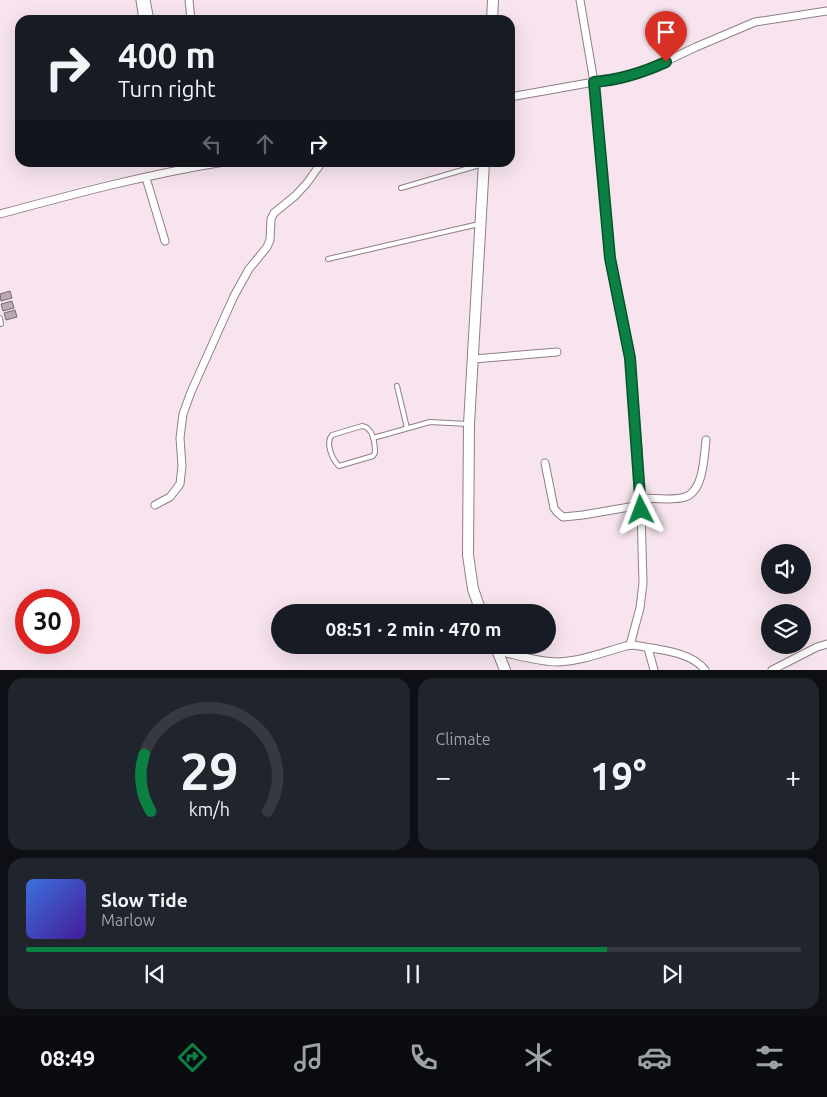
<!DOCTYPE html>
<html lang="en">
<head>
<meta charset="utf-8">
<style>
  body { margin:0; font-family:Ubuntu,sans-serif; background:#20242c; color:#f1f3f6; height:100vh; display:flex; flex-direction:column; font-size:19px; white-space:nowrap }
  * { box-sizing:border-box; margin:0 }
  p { font-size:16px; color:#9ea1a6 }
  .icon { flex:none; width:28px; height:28px; fill:none; stroke:currentColor; stroke-width:2; stroke-linecap:round; stroke-linejoin:round }
  .map { position:relative; height:670px; overflow:hidden }
  .side { display:flex; flex-direction:column; gap:8px; padding:8px; background:#0d0f14; flex:1 }
  .side>* { flex:none }
  .banner { position:absolute; left:15px; top:15px; width:500px; height:152px; border-radius:15px; box-shadow:0 5px 20px #0002; background:#171b24; color:#f1f3f6; overflow:hidden }
  .controls { position:absolute; left:761px; top:544px; display:grid; gap:10px }
  .controls a { display:grid; place-items:center; width:50px; height:50px; border-radius:50%; background:#171b24; box-shadow:0 5px 20px #0002; font-size:25px }
  .speed { position:absolute; left:15px; top:589px; display:flex; gap:10px; font-size:25px; font-weight:700; text-align:center }
  .speed>* { display:grid; place-content:center; width:65px; height:65px; border-radius:50%; background:#171b24; box-shadow:0 5px 20px #0002; line-height:1 }
  .speed .limit { border:8px solid #d22; background:#fff; color:#111 }
  .pin { position:absolute; display:grid; place-items:center; width:42px; height:42px; color:#fff; margin:-51px -21px; border-radius:50% 50% 50% 0; rotate:-45deg; box-shadow:0 0 5px #0007 }
  .pin .icon { rotate:45deg }
  .me { position:absolute; width:55px; margin:-28px; rotate:357deg; stroke-linejoin:round; filter:drop-shadow(0 0 4px #0008) }
  .turn { display:flex; align-items:center; gap:18px; height:105px; padding:0 20px; font-size:22px }
  .turn .icon { width:65px; height:65px; stroke-width:2.5 }
  .turn b { display:block; font-size:35px; line-height:42px }
  .lanes { display:flex; align-items:center; height:48px; padding:0 20px; background:#0003; justify-content:center; gap:25px; direction:ltr }
  .lanes .off { opacity:.35 }
  .big { font-size:38px; font-weight:700; line-height:1.1 }
  .side .card { flex:1; display:flex; flex-direction:column; justify-content:center; gap:8px; min-width:0; padding:0 18px; border-radius:15px; background:#20242c }
  .side .dial { align-items:center; gap:0 }
  .dial svg { height:130px; overflow:visible; fill:none; stroke:#363941; stroke-width:7; stroke-linecap:round; text-anchor:middle }
  .dial text { fill:#f1f3f6; stroke:none }
  .song { display:flex; align-items:center; gap:15px }
  .cover { width:60px; height:60px; border-radius:8px; background:linear-gradient(135deg,hsl(220 70% 55%),hsl(260 70% 35%)) }
  .played { height:5px; border-radius:2px; background:linear-gradient(90deg,#0b8043 75%,#363941 75%) }
  .keys { display:flex; justify-content:space-around; direction:ltr }
  .heat { display:flex; justify-content:space-between; align-items:center; font-size:28px; direction:ltr }
  .side .tiles { flex:1; display:grid; gap:8px; grid-template-columns:1fr 1fr }
  .card:last-child { grid-column:span 2 }
  .trip { position:absolute; left:271px; top:604px; width:285px; height:50px; border-radius:25px; background:#171b24; box-shadow:0 5px 20px #0002; font-weight:700; line-height:50px; text-align:center }
  .menu { display:flex; height:80px; justify-content:space-around; align-items:center; background:#090b0e; color:#9ea1a6 }
  .menu .icon { width:35px; height:35px }
  .menu .active { color:#0b8043 }
  .menu b { font-size:22px; color:#f1f3f6 }
  .map>svg:first-child { display:block }
  .building { fill:#bba9b3; stroke:#776770 }
  .lines { fill:none; stroke-linecap:round; stroke-linejoin:round }
  .service-casing { stroke:#8f7e88; stroke-width:6 }
  .minor-casing { stroke:#8f7e88; stroke-width:9 }
  .secondary-casing { stroke:#8f7e88; stroke-width:12 }
  .service { stroke:#fff; stroke-width:4 }
  .minor { stroke:#fff; stroke-width:7 }
  .secondary { stroke:#fff; stroke-width:10 }
  .route-casing { stroke:#07532c; stroke-width:12 }
  .route { stroke:#0b8043; stroke-width:9 }
</style>
</head>
<body>
<div class="map">
<svg width="827" height="670" viewBox="0 0 827 670">
  <rect width="100%" height="100%" fill="#f7e4ee"/>
  <g class="building">
    <path d="M10 291 12 298 1 301 0 294Z"/>
    <path d="M12 301 14 308 3 311 1 304Z"/>
    <path d="M15 310 17 317 6 320 4 313Z"/>
  </g>
  <g class="lines">
    <defs>
      <g id="service">
        <path d="M401 188 483 164"/>
        <path d="M328 259 479 224"/>
        <path d="M0 318 1 324"/>
        <path d="M397 386 407 428"/>
        <path d="M362 426C373 427 375 443 375 453L373 456 339 466C332 459 325 443 332 435Z"/>
        <path d="M373 438 430 422 468 424"/>
      </g>
      <g id="minor">
        <path d="M140 0 143 20"/>
        <path d="M146 0 150 20"/>
        <path d="M189 0 191 20"/>
        <path d="M580 0 594 82 610 258 630 358 638 449 641 510 643 583 640 608 630 645"/>
        <path d="M510 97 594 82 616 80 641 73 696 47 755 22 827 11"/>
        <path d="M146 178 165 241"/>
        <path d="M0 214C74 194 148 174 224 162"/>
        <path d="M474 359 557 352"/>
        <path d="M545 463 554 508 557 512 563 517 583 515 641 505"/>
        <path d="M641 498C653 498 674 501 685 497 704 491 704 456 706 440"/>
        <path d="M155 505 170 497 180 484 182 466 180 438 183 414 191 392 234 296 249 269 267 247 270 240 271 219 274 213 295 196 307 183 322 162"/>
        <path d="M648 648 654 670"/>
        <path d="M497 651C517 655 538 662 558 662 582 661 604 652 626 646L633 645C655 649 691 651 705 670"/>
        <path d="M772 670 817 647 827 644"/>
      </g>
      <g id="secondary">
        <path d="M492 20 493 0"/>
        <path d="M481 612 473 589 468 555 469 424 484 162"/>
        <path d="M495 645 505 670"/>
      </g>
    </defs>
    <use href="#service" class="service-casing"/>
    <use href="#minor" class="minor-casing"/>
    <use href="#secondary" class="secondary-casing"/>
    <use href="#service" class="service"/>
    <use href="#minor" class="minor"/>
    <use href="#secondary" class="secondary"/>
  </g>
  <g class="lines">
    <defs>
      <path id="route" d="M641 510 630 358 610 258 594 82C620 80 642 73 666 62"/>
    </defs>
    <use href="#route" class="route-casing"/>
    <use href="#route" class="route"/>
  </g>
</svg>
<div class="controls">
<a><svg class="icon" aria-label="sound" viewBox="0 0 24 24"><path d="M4 9h4l5-4v14l-5-4H4zM17 9q2 3 0 6"/></svg></a>
<a><svg class="icon" aria-label="layers" viewBox="0 0 24 24"><path d="M12 4l9 5-9 5-9-5zM3 14l9 5 9-5"/></svg></a>
</div>
<div class="speed"><div class="limit">30</div></div>
<div class="pin" style="left:666px;top:62px;background:#d93025"><svg class="icon" aria-label="arrive" viewBox="0 0 24 24"><path d="M6 21V4h12l-3 4 3 4H6"/></svg></div>
<svg class="me" style="left:641px;top:510px" viewBox="-20 -20 40 40"><path d="M0-17L14 15 0 8-14 15z" fill="#0b8043" stroke="#fff" stroke-width="4"/></svg>
<div class="trip">08:51 · 2 min · 470 m</div>
<div class="banner">
<div class="turn"><svg class="icon" aria-label="right" viewBox="0 0 24 24"><path d="M7 20v-9h11M14 6l5 5-5 5"/></svg><div><b>400 m</b>Turn right</div></div>
<div class="lanes"><svg class="icon off" aria-label="left" viewBox="0 0 24 24"><path d="M17 20v-9H6M10 6l-5 5 5 5"/></svg><svg class="icon off" aria-label="ahead" viewBox="0 0 24 24"><path d="M12 20V5M6 11l6-6 6 6"/></svg><svg class="icon" aria-label="right" viewBox="0 0 24 24"><path d="M7 20v-9h11M14 6l5 5-5 5"/></svg></div>
</div>
</div>
<section class="side">
<div class="tiles">
<div class="card dial"><svg viewBox="0 0 100 80">
<path d="M14 69A42 42 0 1 1 86 69"/>
<path d="M14 69A42 42 0 0 1 10 34" stroke="#0b8043"/>
<text x="50" y="56" font-size="32" font-weight="700">29</text>
<text x="50" y="72" font-size="11">km/h</text>
</svg></div>
<div class="card"><p>Climate</p>
<div class="heat"><a>−</a><b class="big">19°</b><a>+</a></div>
</div>
<div class="card">
<div class="song"><i class="cover"></i><div><b>Slow Tide</b><p>Marlow</p></div></div>
<div class="played"></div>
<div class="keys"><svg class="icon" aria-label="previous" viewBox="0 0 24 24"><path d="M18 5L8 12l10 7zM5 5v14"/></svg><svg class="icon" aria-label="pause" viewBox="0 0 24 24"><path d="M8 5v14M16 5v14"/></svg><svg class="icon" aria-label="next" viewBox="0 0 24 24"><path d="M6 5l10 7-10 7zM19 5v14"/></svg></div>
</div>
</div>
</section>
<nav class="menu">
<b>08:49</b>
<svg class="icon active" aria-label="directions" viewBox="0 0 24 24"><path d="M12 3l9 9-9 9-9-9zM9 14v-3h6M13 9l2 2-2 2"/></svg>
<svg class="icon" aria-label="music" viewBox="0 0 24 24"><path d="M9 18V5l10-2v13"/><circle cx="6" cy="18" r="3"/><circle cx="16" cy="16" r="3"/></svg>
<svg class="icon" aria-label="phone" viewBox="0 0 24 24"><path d="M5 4h4l2 5-3 2q2 4 5 5l2-3 5 2v4C11 20 4 13 5 4z"/></svg>
<svg class="icon" aria-label="climate" viewBox="0 0 24 24"><path d="M12 3v18M4 7l16 10M4 17L20 7"/></svg>
<svg class="icon" aria-label="car" viewBox="0 0 24 24"><path d="M5 17H2v-5l4-1 3-4h7l3 4 3 1v5h-3M9 17h6M6 11h13"/><circle cx="7" cy="17" r="2"/><circle cx="17" cy="17" r="2"/></svg>
<svg class="icon" aria-label="filters" viewBox="0 0 24 24"><path d="M4 7h16M4 17h16"/><circle cx="9" cy="7" r="2"/><circle cx="15" cy="17" r="2"/></svg>
</nav>
</body>
</html>
